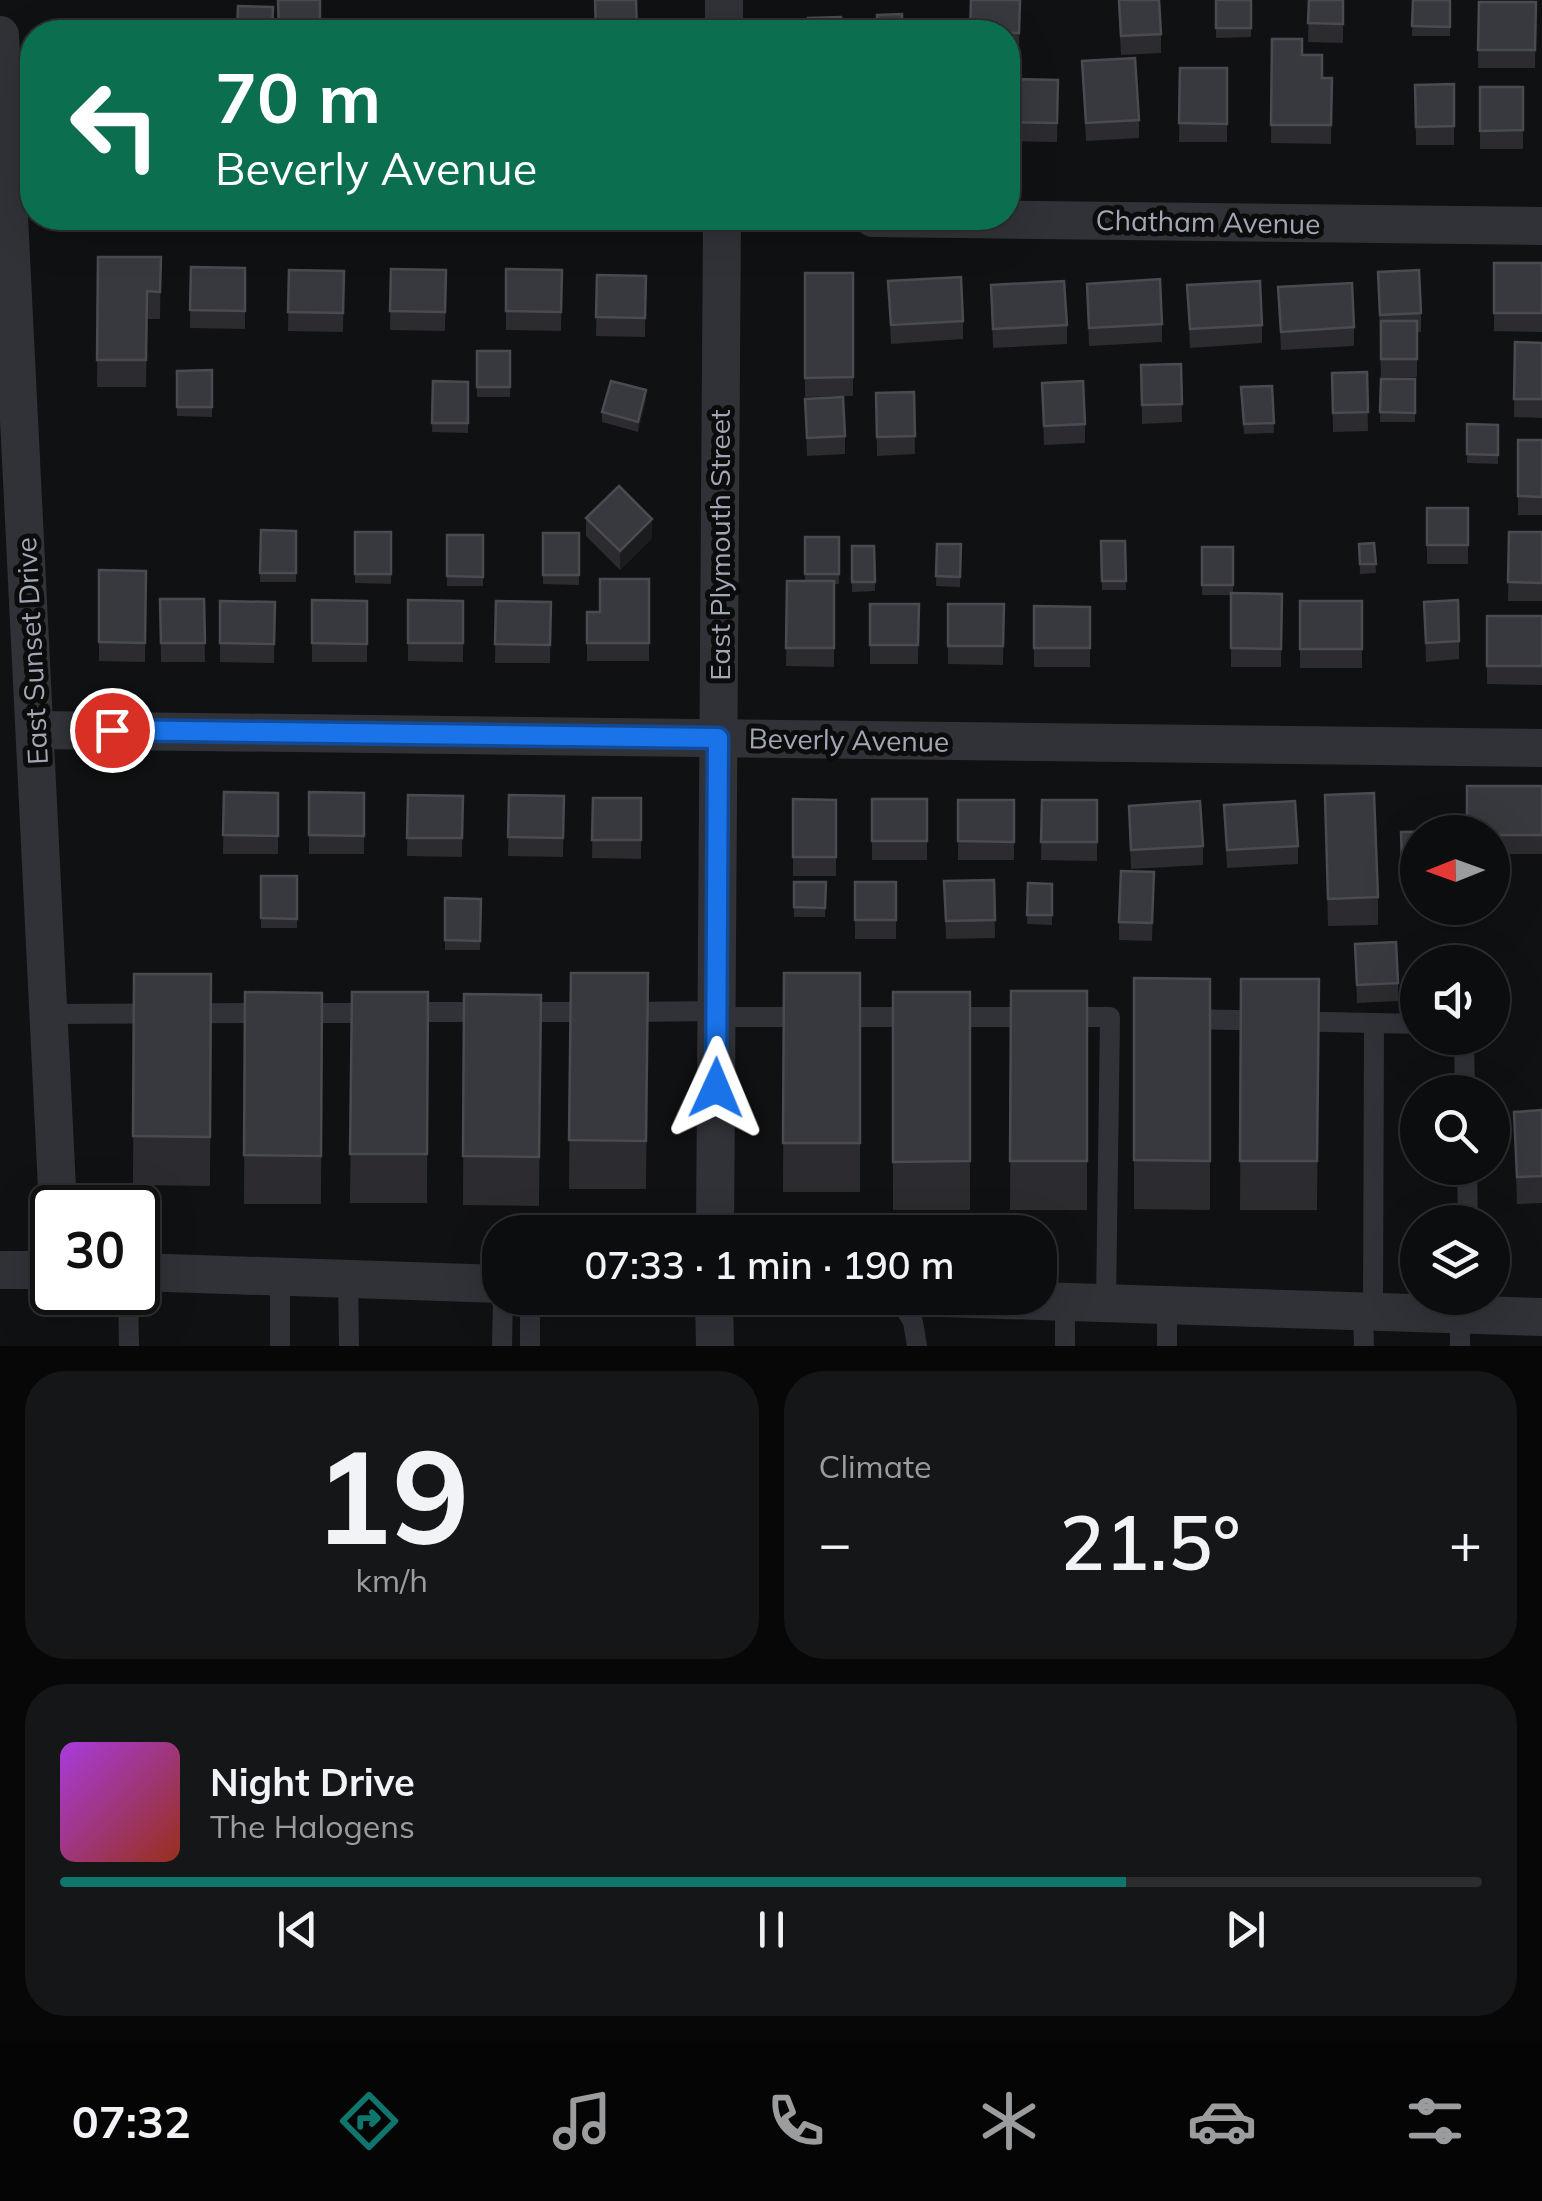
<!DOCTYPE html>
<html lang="en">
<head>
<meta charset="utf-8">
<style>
  body { margin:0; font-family:Mulish,sans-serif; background:#151617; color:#f1f3f6; height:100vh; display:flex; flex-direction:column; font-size:38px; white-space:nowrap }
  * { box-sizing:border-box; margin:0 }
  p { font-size:32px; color:#9a9c9e }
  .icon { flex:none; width:55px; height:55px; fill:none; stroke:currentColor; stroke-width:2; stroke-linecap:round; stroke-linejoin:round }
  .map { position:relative; height:1346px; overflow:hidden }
  .drawer { display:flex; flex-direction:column; gap:25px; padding:25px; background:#070708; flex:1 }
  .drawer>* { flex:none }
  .top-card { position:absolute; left:20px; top:20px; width:1000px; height:210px; border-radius:40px; box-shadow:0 10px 40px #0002,0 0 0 2px #2c2d2e; background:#0b6e4f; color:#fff; overflow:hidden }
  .needle { width:65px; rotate:269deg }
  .fabs { position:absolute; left:1400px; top:815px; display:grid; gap:20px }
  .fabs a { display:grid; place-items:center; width:110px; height:110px; border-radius:50%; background:#0c0d0e; box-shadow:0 10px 40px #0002,0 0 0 2px #2c2d2e; font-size:50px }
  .speed { position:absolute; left:30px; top:1185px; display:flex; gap:20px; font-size:50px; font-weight:700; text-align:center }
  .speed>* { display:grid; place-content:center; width:130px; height:130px; border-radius:50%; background:#0c0d0e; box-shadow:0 10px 40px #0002,0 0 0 2px #2c2d2e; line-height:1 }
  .speed .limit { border:5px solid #111; border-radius:15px; background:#fff; color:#111 }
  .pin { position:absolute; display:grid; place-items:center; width:85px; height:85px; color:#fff; margin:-42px; border:5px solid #fff; border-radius:50%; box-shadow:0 2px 10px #0007 }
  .me { position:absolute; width:110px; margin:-55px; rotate:1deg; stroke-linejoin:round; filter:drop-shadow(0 0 8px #0008) }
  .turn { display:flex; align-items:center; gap:35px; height:210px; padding:0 30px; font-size:45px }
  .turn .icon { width:130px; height:130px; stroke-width:2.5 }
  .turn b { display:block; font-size:70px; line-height:85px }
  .big { font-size:75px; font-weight:600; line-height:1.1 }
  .drawer .card { flex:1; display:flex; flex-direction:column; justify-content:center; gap:15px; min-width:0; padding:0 35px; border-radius:40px; background:#151617 }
  .drawer .dial { align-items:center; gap:0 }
  .dial b { font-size:130px; line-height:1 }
  .song { display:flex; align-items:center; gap:30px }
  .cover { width:120px; height:120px; border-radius:15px; background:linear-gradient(135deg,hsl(280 70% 55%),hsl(10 70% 35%)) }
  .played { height:10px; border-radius:5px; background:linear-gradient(90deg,#0f766e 75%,#2c2d2e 75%) }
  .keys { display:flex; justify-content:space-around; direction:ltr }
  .heat { display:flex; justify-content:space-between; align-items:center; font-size:55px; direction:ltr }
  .drawer .tiles { flex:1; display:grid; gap:25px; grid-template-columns:1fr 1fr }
  .card:last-child { grid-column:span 2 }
  .trip { position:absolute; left:482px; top:1215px; width:575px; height:100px; border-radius:40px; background:#0c0d0e; box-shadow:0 10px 40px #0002,0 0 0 2px #2c2d2e; font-weight:600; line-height:100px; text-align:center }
  .menu { display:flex; height:160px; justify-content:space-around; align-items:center; background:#050506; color:#9a9c9e }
  .menu .icon { width:70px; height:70px }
  .menu .current { color:#0f766e }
  .menu b { font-size:45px; color:#f1f3f6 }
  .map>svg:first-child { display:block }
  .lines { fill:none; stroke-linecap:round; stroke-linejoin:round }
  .service { stroke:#313237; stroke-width:20 }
  .minor { stroke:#313237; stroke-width:38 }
  .wall { fill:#2c2c30 }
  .shaded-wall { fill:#1b1c1e }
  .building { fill:#38393e; stroke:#494b51; stroke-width:2.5 }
  .route-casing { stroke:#114b97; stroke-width:25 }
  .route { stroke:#1a73e8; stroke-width:18 }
  .labels { text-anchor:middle; stroke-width:10; stroke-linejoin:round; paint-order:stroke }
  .street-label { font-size:28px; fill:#a1a7b4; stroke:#0c0c0d }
</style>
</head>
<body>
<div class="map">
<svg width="1542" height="1346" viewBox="0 0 1542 1346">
  <rect width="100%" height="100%" fill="#101112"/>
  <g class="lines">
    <g class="service">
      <path d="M404 1012H595"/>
      <path d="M624 1012 717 1011"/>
      <path d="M299 1013H375"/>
      <path d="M49 1014 270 1013"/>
      <path d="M717 1017H1035"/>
      <path d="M1064 1017H1110L1106 1303"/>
      <path d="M1187 1019 1374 1023"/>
      <path d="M1464 1038 1465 1092"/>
      <path d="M1467 1168 1468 1222"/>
      <path d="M348 1279 349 1346"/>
      <path d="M128 1292 129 1346"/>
      <path d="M899 1298 913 1322 917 1346"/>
      <path d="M1363 1313 1364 1346"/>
      <path d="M1373 1314 1374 1023 1418 1024"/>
      <path d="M280 1346V1277"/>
      <path d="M502 1346 503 1298"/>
      <path d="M530 1346V1298"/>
      <path d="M1065 1346V1301"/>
      <path d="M1167 1346V1305"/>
      <path d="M1460 1346V1316"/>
    </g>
    <g class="minor">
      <path d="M724 32V0"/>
      <path d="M0 35 58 1208"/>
      <path d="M873 218 1542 226"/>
      <path d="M36 730 1542 748"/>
      <path d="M715 1232 722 218"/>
      <path d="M0 1270H52"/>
      <path d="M138 1272 500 1284"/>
      <path d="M714 1298 715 1346"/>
      <path d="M942 1298 1542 1317"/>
    </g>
  </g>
  <g class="wall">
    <path d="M1020 0 1019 51H1008V32Z"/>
    <path d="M1118 0 1161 34V53L1121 55Z"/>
    <path d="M1216 0H1251V37L1216 38Z"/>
    <path d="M1309 0H1343V43L1308 42Z"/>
    <path d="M1413 0H1450V36H1412Z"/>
    <path d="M1479 2H1536L1535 68H1478Z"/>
    <path d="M1272 39 1302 55 1322 78H1332L1331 144 1271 143Z"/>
    <path d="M1082 61 1139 120V138L1086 141Z"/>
    <path d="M1180 68H1227V142H1179Z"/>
    <path d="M1010 79 1058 80 1057 142 1010 141Z"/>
    <path d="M1454 84V145H1416L1415 85Z"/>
    <rect x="1480" y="87" width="43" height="62"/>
    <path d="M98 257H161L160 319H147L146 387H97Z"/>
    <path d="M1494 263H1542V332L1494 331Z"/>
    <path d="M191 267 245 268V329L190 328Z"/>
    <path d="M391 269 446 270 445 331 390 330Z"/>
    <path d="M506 269 562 270 561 331 506 330Z"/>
    <path d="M289 270 344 271 343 332 288 331Z"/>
    <path d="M1378 272 1421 313V332H1417V377L1381 378Z"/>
    <path d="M805 273H853V396L805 397Z"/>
    <path d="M597 275 646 276 645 337 596 336Z"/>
    <path d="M888 281 963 321V339L891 344Z"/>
    <path d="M1087 284 1162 324V342L1089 346Z"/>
    <path d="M991 285 1067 325V344L993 348Z"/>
    <path d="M1187 285 1262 325V343L1190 348Z"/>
    <path d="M1278 287 1354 327V346L1281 350Z"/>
    <path d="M1515 342 1542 343V418L1514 417Z"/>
    <rect x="477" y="351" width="33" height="46"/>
    <path d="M1181 364 1182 422 1142 424 1141 365Z"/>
    <path d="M212 370V417L177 416V371Z"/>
    <path d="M1367 372 1368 431 1333 432 1332 373Z"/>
    <path d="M1381 379H1415V422H1380Z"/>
    <path d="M433 381 468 382V433L432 432Z"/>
    <path d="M1042 383 1085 424V443L1044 445Z"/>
    <path d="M1272 386 1274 433 1244 434 1241 387Z"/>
    <path d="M914 392 915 454 877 456 876 393Z"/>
    <path d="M805 399 845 436V454L807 456Z"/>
    <path d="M646 400 638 432 602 422V412Z"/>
    <path d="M1467 424 1498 425V464L1467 463Z"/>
    <rect x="1518" y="440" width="24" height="75"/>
    <rect x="1427" y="508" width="41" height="56"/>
    <path d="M586 518 652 538 620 570 586 536Z"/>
    <path d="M261 530 296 531V582H260Z"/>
    <path d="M355 532H391V584L355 583Z"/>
    <path d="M1509 532H1542V601H1508Z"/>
    <path d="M543 533H579V585L543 584Z"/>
    <rect x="447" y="535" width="36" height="51"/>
    <path d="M805 537H839V584H834V667L786 666 787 581H805Z"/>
    <path d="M1101 541H1125L1126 590H1102Z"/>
    <path d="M1374 543 1376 573 1360 574 1359 544Z"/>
    <path d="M937 544H961L960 587 936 586Z"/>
    <path d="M852 546H874L875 591 852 592Z"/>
    <path d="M1202 547H1233V593L1282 594 1281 667H1231V595H1202Z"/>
    <path d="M99 570 146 571 145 662 99 661Z"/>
    <path d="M649 579V661H587V612H600Z"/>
    <path d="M160 599H204L205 662H161Z"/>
    <path d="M312 600 367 601V662H312Z"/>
    <path d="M408 600 463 601V662L408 661Z"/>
    <path d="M220 601 275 602 274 663 220 662Z"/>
    <path d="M496 601 551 602 550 663H495Z"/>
    <rect x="1300" y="601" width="62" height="67"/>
    <path d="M1424 602 1459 641V659L1426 662Z"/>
    <path d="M870 604H919L918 664H870Z"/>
    <path d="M948 604H1004L1003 665 948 664Z"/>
    <path d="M1034 606 1090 607V667H1034Z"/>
    <path d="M1487 616H1542V685L1487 684Z"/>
    <path d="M1542 786V854H1492V832Z"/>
    <path d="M224 792 278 793V854H223Z"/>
    <path d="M309 792 364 793V854H309Z"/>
    <path d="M408 795 463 796 462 857 407 856Z"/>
    <path d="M509 795 564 796 563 857 508 856Z"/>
    <path d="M1325 795 1378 897V925L1328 926Z"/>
    <path d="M593 798H641V859L592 858Z"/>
    <path d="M793 799 836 800V876H793Z"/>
    <rect x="872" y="799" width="55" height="61"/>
    <rect x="958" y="800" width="56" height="60"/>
    <path d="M1042 800H1097V861L1041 860Z"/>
    <path d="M1224 805 1298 846V864L1227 868Z"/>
    <path d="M1129 806 1203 846V865L1131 869Z"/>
    <path d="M1401 832H1418V884H1402Z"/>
    <path d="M1154 872 1152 941 1119 940V922Z"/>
    <rect x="261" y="876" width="36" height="52"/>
    <path d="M994 880 995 938 946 939 944 881Z"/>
    <path d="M794 882H826L825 917H794Z"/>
    <rect x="855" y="882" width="41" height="57"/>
    <path d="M1028 883 1052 884V925L1027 924Z"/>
    <path d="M445 898 481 899 480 950H445Z"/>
    <path d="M1355 944 1398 983V1001L1357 1003Z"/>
    <path d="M571 973H648L646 1189H569Z"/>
    <path d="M784 973H860V1192H783Z"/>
    <path d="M134 974H211L210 1186 133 1185Z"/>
    <path d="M1134 978 1210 979V1210L1134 1209Z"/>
    <path d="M1241 979H1319L1317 1210H1240Z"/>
    <path d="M1011 991H1087V1210H1010Z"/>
    <path d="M245 992 322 993 321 1204H244Z"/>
    <path d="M352 992H428L427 1203H350Z"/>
    <rect x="893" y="992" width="77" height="218"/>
    <path d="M464 994 541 995 539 1206 463 1205Z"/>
    <path d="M1542 1110V1203L1517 1204 1514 1112Z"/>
  </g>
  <g class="shaded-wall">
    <path d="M646 390V400L638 432V422Z"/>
    <path d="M652 519V538L620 570V551Z"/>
  </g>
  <g class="building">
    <path d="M278 0H320V32H279Z"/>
    <path d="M595 0H636L637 32H596Z"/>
    <path d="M971 0H1020L1019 33 970 32Z"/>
    <path d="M1119 0H1159L1161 34 1121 36Z"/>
    <rect x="1216" y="0" width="35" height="28"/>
    <path d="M1309 0H1343V24L1308 23Z"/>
    <path d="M1413 0H1450V27L1412 26Z"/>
    <path d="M1479 2H1536L1535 50H1478Z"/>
    <path d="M238 6 273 7 272 32H237Z"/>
    <path d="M902 14V32H878L877 15Z"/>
    <path d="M841 17 842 32H808V18Z"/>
    <rect x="484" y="24" width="34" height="8"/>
    <rect x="447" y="25" width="25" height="7"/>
    <path d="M1272 39H1302V55H1322V78H1332L1331 125H1271Z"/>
    <path d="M1135 58 1139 120 1086 123 1082 61Z"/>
    <path d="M1180 68H1227V124L1179 123Z"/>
    <path d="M1010 79 1058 80 1057 123 1010 122Z"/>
    <path d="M1454 84V126L1416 127 1415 85Z"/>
    <path d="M1480 87H1523V130L1480 131Z"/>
    <path d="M98 257H161L160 292 147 291 146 360H97Z"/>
    <rect x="1494" y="263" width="48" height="50"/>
    <path d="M191 267 245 268V311L190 310Z"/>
    <path d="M391 269 446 270 445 312 390 311Z"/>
    <path d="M506 269 562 270 561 312 506 311Z"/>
    <path d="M289 270 344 271 343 313 288 312Z"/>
    <path d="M1419 270 1421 313 1380 315 1378 272Z"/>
    <path d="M805 273H853V377L805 378Z"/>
    <path d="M597 275 646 276 645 318 596 317Z"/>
    <path d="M961 277 963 321 891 325 888 281Z"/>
    <path d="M1160 279 1162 324 1089 328 1087 284Z"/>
    <path d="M1064 281 1067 325 993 329 991 285Z"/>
    <path d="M1260 281 1262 325 1190 329 1187 285Z"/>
    <path d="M1352 283 1354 327 1281 332 1278 287Z"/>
    <rect x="1381" y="321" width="36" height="38"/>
    <path d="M1515 342 1542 343V399H1514Z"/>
    <rect x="477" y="351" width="33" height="36"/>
    <path d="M1181 364 1182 404 1142 405 1141 365Z"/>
    <path d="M212 370V407H177V371Z"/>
    <path d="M1367 372 1368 412 1333 413 1332 373Z"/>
    <path d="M1381 379H1415V413L1380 412Z"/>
    <path d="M433 381 468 382V423H432Z"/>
    <path d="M611 381 646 390 638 422 602 412Z"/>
    <path d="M1083 381 1085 424 1044 426 1042 383Z"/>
    <path d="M1272 386 1274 423 1244 424 1241 387Z"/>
    <path d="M914 392 915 436 877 437 876 393Z"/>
    <path d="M843 397 845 436 807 438 805 399Z"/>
    <path d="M1467 424 1498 425V455L1467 454Z"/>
    <path d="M1518 440H1542V497L1518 496Z"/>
    <path d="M619 486 652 519 620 551 586 518Z"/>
    <rect x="1427" y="508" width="41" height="37"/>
    <path d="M261 530 296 531V573H260Z"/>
    <rect x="355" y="532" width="36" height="42"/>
    <path d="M1509 532H1542V583L1508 582Z"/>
    <rect x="543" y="533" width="36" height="42"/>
    <path d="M447 535H483V577L447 576Z"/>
    <rect x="805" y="537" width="34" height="37"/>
    <path d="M1101 541H1125L1126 581H1102Z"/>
    <path d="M1374 543 1376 564H1360L1359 544Z"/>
    <path d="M937 544H961L960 577 936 576Z"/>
    <path d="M852 546H874L875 582H852Z"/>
    <rect x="1202" y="547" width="31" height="38"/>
    <path d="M99 570 146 571 145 643 99 642Z"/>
    <path d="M600 579H649V643H587V612H600Z"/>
    <path d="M787 581H834V648H786Z"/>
    <path d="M1231 593 1282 594 1281 649 1231 648Z"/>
    <path d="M160 599H204L205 643H161Z"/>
    <path d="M312 600 367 601V644L312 643Z"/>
    <path d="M408 600 463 601V643H408Z"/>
    <path d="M1458 600 1459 641 1426 643 1424 602Z"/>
    <path d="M220 601 275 602 274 644 220 643Z"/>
    <path d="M496 601 551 602 550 645 495 644Z"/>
    <rect x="1300" y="601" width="62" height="48"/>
    <path d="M870 604H919L918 645H870Z"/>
    <path d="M948 604H1004L1003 646H948Z"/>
    <path d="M1034 606 1090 607V648H1034Z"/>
    <rect x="1487" y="616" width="55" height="50"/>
    <path d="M1467 786H1542V835H1492V832H1467Z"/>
    <path d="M224 792 278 793V836L223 835Z"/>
    <path d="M309 792 364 793V836L309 835Z"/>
    <path d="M1374 793 1378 897 1328 899 1325 795Z"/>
    <path d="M408 795 463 796 462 838H407Z"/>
    <path d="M509 795 564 796 563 838 508 837Z"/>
    <path d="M593 798H641V840H592Z"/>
    <path d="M793 799 836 800V857H793Z"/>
    <rect x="872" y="799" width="55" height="42"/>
    <path d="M958 800H1014V842L958 841Z"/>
    <path d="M1042 800H1097V842H1041Z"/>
    <path d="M1200 801 1203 846 1131 850 1129 806Z"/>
    <path d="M1295 801 1298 846 1227 850 1224 805Z"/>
    <path d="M1442 831 1418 832V865L1402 866 1401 832Z"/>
    <path d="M1121 871 1154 872 1152 923 1119 922Z"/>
    <path d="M261 876H297V919L261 918Z"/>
    <path d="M994 880 995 920 946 921 944 881Z"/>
    <path d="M794 882H826L825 908 794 907Z"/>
    <rect x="855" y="882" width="41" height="38"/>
    <path d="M1028 883 1052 884V915H1027Z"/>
    <path d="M445 898 481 899 480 941 445 940Z"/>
    <path d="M1396 942 1398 983 1357 985 1355 944Z"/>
    <path d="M571 973H648L646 1141 569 1140Z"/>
    <path d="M784 973H860V1143H783Z"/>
    <path d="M134 974H211L210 1137 133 1136Z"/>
    <path d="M1134 978 1210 979V1161L1134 1160Z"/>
    <path d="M1241 979H1319L1317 1161H1240Z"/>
    <path d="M1011 991H1087V1161H1010Z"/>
    <path d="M245 992 322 993 321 1156 244 1155Z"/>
    <path d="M352 992H428L427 1154H350Z"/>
    <path d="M893 992H970V1161L893 1162Z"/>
    <path d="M464 994 541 995 539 1157 463 1156Z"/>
    <path d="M1542 1110V1176L1517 1177 1514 1112Z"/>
  </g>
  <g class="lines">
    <defs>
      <path id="route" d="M112 730 718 738 716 1088"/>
    </defs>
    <use href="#route" class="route-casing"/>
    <use href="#route" class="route"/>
  </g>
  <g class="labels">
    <g class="street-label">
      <text transform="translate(1208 222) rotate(1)" y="10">Chatham Avenue</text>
      <text transform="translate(720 545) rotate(-90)" y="10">East Plymouth Street</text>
      <text transform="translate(32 651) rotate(-93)" y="10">East Sunset Drive</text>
      <text transform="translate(849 740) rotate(1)" y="10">Beverly Avenue</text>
    </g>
  </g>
</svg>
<div class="fabs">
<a><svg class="needle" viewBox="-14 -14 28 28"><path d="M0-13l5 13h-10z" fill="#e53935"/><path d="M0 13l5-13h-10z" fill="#9a9c9e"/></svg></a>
<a><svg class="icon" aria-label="sound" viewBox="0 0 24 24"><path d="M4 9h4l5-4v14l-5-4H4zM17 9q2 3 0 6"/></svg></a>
<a><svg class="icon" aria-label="search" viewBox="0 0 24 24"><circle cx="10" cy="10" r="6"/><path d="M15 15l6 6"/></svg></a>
<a><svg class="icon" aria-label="layers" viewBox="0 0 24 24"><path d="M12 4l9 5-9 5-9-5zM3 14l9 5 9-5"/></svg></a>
</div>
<div class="speed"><div class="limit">30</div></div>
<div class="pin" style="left:112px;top:730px;background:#d93025"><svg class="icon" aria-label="arrive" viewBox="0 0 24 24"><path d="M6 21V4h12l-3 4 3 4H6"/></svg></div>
<svg class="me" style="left:716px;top:1088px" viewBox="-20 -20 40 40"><path d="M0-17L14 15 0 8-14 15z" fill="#1a73e8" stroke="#fff" stroke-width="4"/></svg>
<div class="trip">07:33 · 1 min · 190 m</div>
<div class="top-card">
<div class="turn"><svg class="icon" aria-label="left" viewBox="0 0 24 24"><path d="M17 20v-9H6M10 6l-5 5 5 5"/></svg><div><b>70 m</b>Beverly Avenue</div></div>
</div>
</div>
<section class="drawer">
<div class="tiles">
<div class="card dial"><b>19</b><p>km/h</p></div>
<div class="card"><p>Climate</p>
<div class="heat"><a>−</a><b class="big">21.5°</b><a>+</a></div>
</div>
<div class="card">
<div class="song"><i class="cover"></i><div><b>Night Drive</b><p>The Halogens</p></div></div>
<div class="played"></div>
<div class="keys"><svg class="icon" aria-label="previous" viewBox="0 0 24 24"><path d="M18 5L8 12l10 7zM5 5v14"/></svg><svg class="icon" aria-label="pause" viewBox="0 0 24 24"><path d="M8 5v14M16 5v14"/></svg><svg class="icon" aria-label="next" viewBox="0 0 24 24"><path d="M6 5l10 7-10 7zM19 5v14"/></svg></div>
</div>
</div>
</section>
<nav class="menu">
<b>07:32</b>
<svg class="icon current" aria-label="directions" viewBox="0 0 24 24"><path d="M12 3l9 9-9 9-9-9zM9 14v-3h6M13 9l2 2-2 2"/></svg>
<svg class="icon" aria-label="music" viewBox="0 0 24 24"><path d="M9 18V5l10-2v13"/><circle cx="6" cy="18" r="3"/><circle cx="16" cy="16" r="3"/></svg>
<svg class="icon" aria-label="phone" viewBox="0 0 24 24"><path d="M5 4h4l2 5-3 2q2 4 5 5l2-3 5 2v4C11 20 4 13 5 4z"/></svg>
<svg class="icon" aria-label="climate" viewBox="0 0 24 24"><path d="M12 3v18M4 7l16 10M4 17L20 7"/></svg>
<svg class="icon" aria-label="car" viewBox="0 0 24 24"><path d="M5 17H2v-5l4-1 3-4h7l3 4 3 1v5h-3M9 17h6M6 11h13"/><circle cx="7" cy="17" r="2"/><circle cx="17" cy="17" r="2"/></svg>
<svg class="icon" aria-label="filters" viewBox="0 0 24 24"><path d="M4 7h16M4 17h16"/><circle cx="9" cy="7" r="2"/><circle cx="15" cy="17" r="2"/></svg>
</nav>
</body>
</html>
